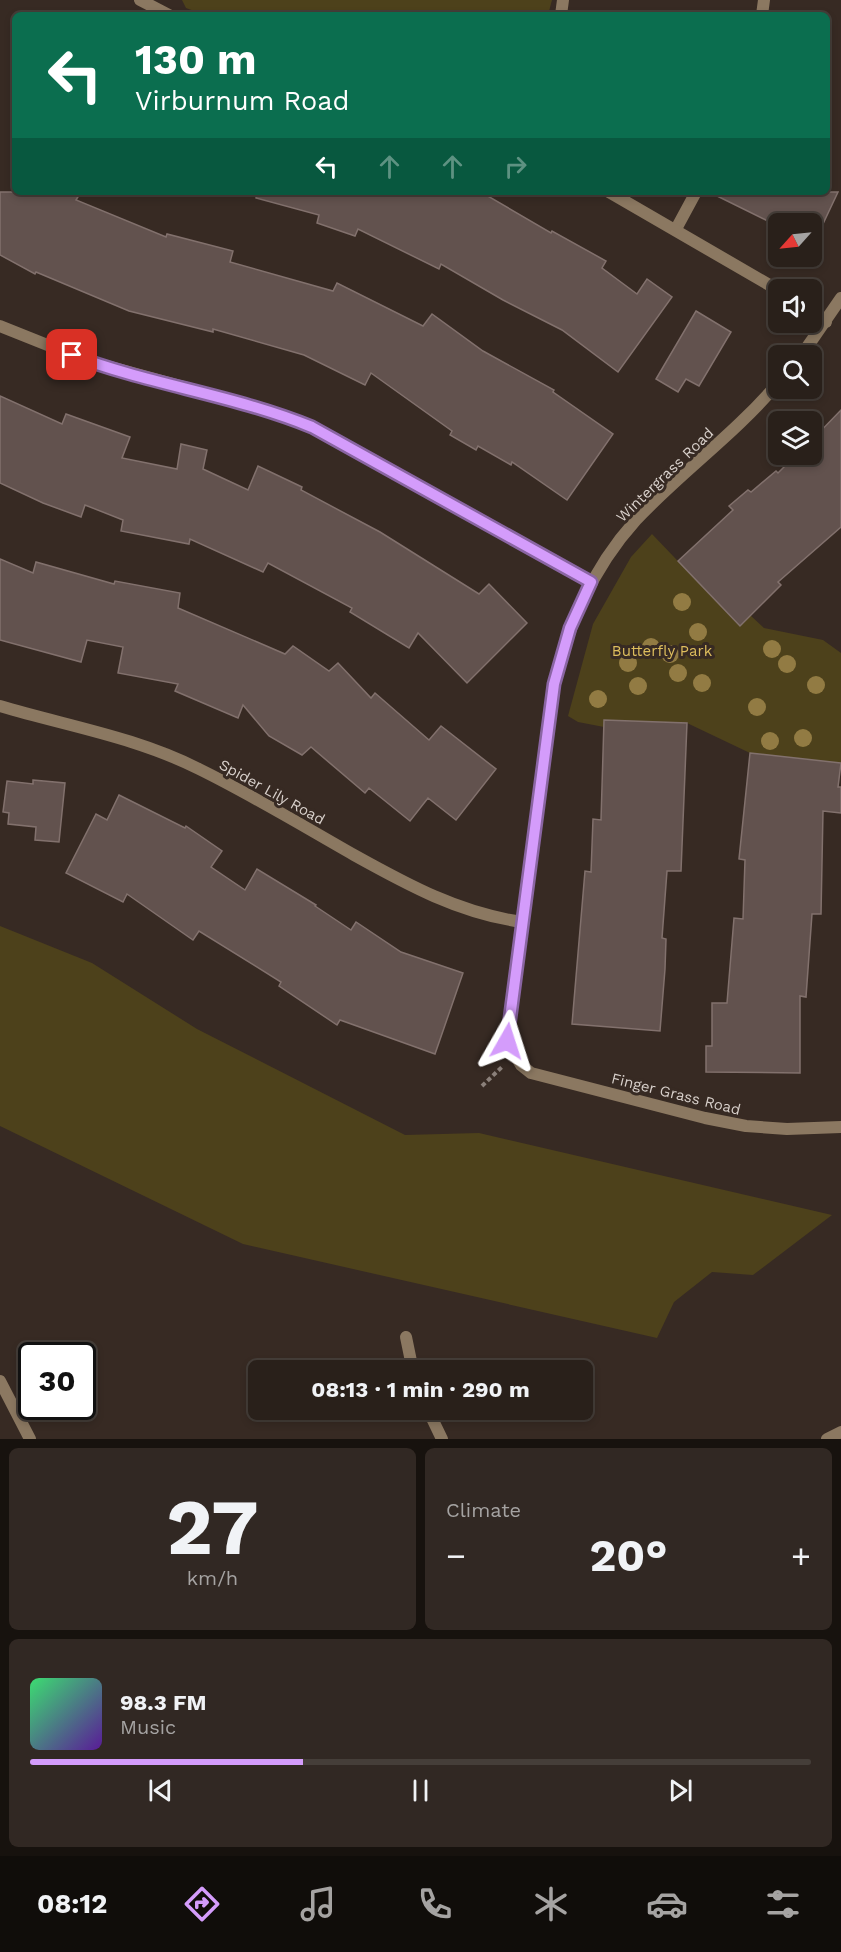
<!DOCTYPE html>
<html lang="en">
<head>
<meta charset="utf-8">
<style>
  body { margin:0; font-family:"Work Sans",sans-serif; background:#312823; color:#f1f3f6; height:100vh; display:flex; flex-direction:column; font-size:22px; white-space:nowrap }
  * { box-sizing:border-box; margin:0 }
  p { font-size:20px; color:#a5a3a2 }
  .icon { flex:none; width:33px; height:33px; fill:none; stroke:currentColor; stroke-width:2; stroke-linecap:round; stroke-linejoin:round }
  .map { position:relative; height:1439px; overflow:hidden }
  .sheet { display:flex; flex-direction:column; gap:9px; padding:9px; background:#17120e; flex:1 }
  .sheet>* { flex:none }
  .top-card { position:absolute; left:12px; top:12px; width:818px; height:183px; border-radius:9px; box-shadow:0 3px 9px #0003,0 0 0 2px #453e39; background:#0b6e4f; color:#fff; overflow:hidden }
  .needle { width:39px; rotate:243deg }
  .buttons { position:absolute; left:768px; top:213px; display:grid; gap:12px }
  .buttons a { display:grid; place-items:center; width:54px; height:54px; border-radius:9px; background:#29201a; box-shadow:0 3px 9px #0003,0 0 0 2px #453e39; font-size:30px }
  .speed { position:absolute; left:18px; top:1342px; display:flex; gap:12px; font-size:30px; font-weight:700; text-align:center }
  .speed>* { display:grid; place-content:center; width:78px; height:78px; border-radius:50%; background:#29201a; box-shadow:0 3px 9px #0003,0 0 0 2px #453e39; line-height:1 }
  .speed .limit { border:3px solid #111; border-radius:9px; background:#fff; color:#111 }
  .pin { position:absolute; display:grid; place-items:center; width:51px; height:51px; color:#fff; margin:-26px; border-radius:12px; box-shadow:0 3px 9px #0006 }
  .me { position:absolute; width:66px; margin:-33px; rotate:6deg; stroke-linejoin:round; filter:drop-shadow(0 0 4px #0008) }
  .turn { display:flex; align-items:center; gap:21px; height:126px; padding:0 24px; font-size:27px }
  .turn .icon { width:78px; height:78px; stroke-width:2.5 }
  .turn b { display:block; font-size:42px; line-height:51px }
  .lanes { display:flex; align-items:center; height:57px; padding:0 24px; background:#0003; justify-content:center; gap:30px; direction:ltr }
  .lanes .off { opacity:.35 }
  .big { font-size:45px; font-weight:700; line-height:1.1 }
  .sheet .widget { flex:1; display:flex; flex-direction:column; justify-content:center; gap:9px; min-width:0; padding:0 21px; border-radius:9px; background:#312823 }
  .sheet .dial { align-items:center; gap:0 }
  .dial b { font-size:78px; line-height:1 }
  .song { display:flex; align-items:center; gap:18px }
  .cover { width:72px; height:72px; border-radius:9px; background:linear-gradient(135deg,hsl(140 70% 55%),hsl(270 70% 35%)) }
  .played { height:6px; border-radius:3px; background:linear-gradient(90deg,#d49cfb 35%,#453e39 35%) }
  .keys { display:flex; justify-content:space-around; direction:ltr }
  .heat { display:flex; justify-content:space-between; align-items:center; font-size:33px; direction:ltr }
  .sheet .tiles { flex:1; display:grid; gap:9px; grid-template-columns:1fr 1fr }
  .widget:last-child { grid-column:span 2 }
  .trip { position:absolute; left:248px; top:1360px; width:345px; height:60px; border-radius:9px; background:#29201a; box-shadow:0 3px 9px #0003,0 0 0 2px #453e39; font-weight:700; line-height:60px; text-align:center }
  .menu { display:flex; height:96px; justify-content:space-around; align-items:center; background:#100d0a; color:#a5a3a2 }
  .menu .icon { width:42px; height:42px }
  .menu .current { color:#d49cfb }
  .menu b { font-size:27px; color:#f1f3f6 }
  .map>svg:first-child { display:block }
  .green { fill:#4d411b }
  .building { fill:#62524e; stroke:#82716d; stroke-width:1.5 }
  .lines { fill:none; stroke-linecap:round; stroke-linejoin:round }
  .path { stroke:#8b807a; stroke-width:4; stroke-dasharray:4.5 3; stroke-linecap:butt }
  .service { stroke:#8b7861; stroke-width:12 }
  .minor { stroke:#8b7861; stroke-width:12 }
  .tree { fill:#927b43 }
  .route-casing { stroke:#8a65a3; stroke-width:15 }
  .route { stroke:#d49cfb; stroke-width:10 }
  .labels { text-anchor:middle; stroke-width:6; stroke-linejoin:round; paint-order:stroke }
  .street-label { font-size:15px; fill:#d8d0cb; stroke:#372a23 }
  .park-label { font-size:15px; fill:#ddbd5d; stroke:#372a23 }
</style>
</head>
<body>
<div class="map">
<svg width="841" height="1439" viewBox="0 0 841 1439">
  <rect width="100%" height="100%" fill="#372a23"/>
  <g class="green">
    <path d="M182 0H552L548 15H205L186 8Z"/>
    <path d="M652 534 740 626 750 615 764 628 823 640 841 653V763L750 753 687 723 604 727 578 722 568 716 593 624 631 557Z"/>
    <path d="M0 926 92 963 197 1029 405 1135 479 1133 832 1215 753 1275 712 1272 674 1302 657 1338 243 1244 0 1126Z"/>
  </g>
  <g class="building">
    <path d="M0 192H81L76 200 166 237 167 234 233 251 230 262 333 291 337 283 423 326 432 314 483 351 554 390 553 392 613 434 567 500 512 462 511 465 478 446 476 450 450 435 452 431 371 373 365 385 304 355 213 329V332L129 311 36 272 35 274 0 255Z"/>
    <path d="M257 192H481L551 233 552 231 606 261 602 268 637 294 647 279 672 297 618 372 562 330 503 300 441 264 439 269 358 229 355 236 317 223 319 215 256 198Z"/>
    <path d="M709 192H838L814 243 812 242V224H778V226Z"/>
    <path d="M696 311 731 332 699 386 686 379 678 392 656 379Z"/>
    <path d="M0 396 62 424 66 414 130 437 122 458 177 469 181 444 207 450 203 469 248 490 258 466 302 487 301 490 380 532 479 594 489 584 527 623 467 683 418 633 409 648 350 612 352 608 268 563 263 572 190 539 189 544 121 531 123 520 85 505 81 517 43 503 0 483Z"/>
    <path d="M841 410V527L778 582 781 585 740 626 678 561 733 510 729 506 748 490 751 492 776 471 778 473 797 454H812V440Z"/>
    <path d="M0 559 33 573 36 562 114 584 115 581 180 593 178 608 285 654 293 646 329 671 338 663 371 698 375 693 429 740 441 726 496 769 456 820 428 798 410 821 369 788 365 793 311 747 302 755 269 736 243 705 238 718 175 691 178 684 118 673 123 647 87 640 81 662 0 640Z"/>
    <path d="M604 720 687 723 681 871H667L662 938 666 939 665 969 660 1031 572 1024 585 871 591 872 593 819 601 820Z"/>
    <path d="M750 753 841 763 838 787H841V813L823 811 821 914H812L806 997 800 996V1073L706 1072V1046H712V1003H727L734 918 743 919 745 860 739 859Z"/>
    <path d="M33 780 65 783 59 842 35 840 36 827 8 824 9 813 3 812 7 781 33 784Z"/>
    <path d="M119 795 185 828 186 826 222 851 211 867 245 890 257 869 316 905 315 906 351 930 356 922 401 952 463 973 435 1054 340 1020 337 1025 279 986 281 982 199 931 193 940 127 894 123 902 66 873 96 814 107 820Z"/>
  </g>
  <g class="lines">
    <path class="path" d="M482 1086 503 1066"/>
    <g class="service">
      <path d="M762 15 764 0"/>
      <path d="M676 229 696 192"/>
    </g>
    <g class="minor">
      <path d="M140 0 169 15"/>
      <path d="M561 15 563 0"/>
      <path d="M609 192 778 290"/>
      <path d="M812 313 826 322"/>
      <path d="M0 326 85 360 268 410 312 427 591 583"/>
      <path d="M801 356 841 298"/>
      <path d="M778 383C735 434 681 472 636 520 589 572 564 633 551 701L507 1041 521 1065 531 1073 705 1118 746 1126 787 1129 841 1127"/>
      <path d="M0 706C67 726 136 737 199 769 252 795 303 826 354 855 408 885 459 913 522 922"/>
      <path d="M406 1337 413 1371"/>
      <path d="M0 1381 30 1439"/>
      <path d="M428 1410 442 1439"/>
      <path d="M827 1439 841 1432"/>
    </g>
  </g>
  <g class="tree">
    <circle cx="682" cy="602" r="9"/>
    <circle cx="698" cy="632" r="9"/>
    <circle cx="651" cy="647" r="9"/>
    <circle cx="772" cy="649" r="9"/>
    <circle cx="670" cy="654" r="9"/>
    <circle cx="628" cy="663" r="9"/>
    <circle cx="787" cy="664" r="9"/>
    <circle cx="678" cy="673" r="9"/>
    <circle cx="702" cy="683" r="9"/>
    <circle cx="816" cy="685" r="9"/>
    <circle cx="638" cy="686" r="9"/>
    <circle cx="598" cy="699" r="9"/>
    <circle cx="757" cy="707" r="9"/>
    <circle cx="803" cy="738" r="9"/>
    <circle cx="770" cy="741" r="9"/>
  </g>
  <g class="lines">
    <defs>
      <path id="route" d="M72 355C150 385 234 395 312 427L591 582 570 628 554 684 507 1041"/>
    </defs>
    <use href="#route" class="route-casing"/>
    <use href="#route" class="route"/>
  </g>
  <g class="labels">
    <g class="street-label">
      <text transform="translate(665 475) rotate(-44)" y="5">Wintergrass Road</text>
      <text transform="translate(272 792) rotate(29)" y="5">Spider Lily Road</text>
      <text transform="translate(676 1094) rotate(14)" y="5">Finger Grass Road</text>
    </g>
    <g class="park-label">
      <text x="662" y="656">Butterfly Park</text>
    </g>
  </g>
</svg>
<div class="buttons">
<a><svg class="needle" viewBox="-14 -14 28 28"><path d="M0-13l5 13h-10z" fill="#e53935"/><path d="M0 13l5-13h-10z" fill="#a5a3a2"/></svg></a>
<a><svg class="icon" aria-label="sound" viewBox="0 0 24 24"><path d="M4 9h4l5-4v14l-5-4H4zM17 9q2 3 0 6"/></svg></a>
<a><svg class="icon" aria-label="search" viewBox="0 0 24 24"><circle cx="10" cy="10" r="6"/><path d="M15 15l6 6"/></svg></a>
<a><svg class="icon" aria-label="layers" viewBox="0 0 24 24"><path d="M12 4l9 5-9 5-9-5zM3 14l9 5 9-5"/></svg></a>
</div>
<div class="speed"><div class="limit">30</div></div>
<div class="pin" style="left:72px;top:355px;background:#d93025"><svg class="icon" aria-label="arrive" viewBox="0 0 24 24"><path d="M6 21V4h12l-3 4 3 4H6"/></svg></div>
<svg class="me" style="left:507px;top:1041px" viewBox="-20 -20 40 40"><path d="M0-17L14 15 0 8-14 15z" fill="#d49cfb" stroke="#fff" stroke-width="4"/></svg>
<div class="trip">08:13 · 1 min · 290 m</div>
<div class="top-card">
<div class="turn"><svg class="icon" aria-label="left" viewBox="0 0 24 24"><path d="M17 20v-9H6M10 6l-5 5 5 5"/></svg><div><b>130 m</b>Virburnum Road</div></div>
<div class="lanes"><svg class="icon" aria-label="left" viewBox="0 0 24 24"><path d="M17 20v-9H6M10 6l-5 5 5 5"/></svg><svg class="icon off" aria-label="ahead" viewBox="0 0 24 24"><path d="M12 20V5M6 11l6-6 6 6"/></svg><svg class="icon off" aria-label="ahead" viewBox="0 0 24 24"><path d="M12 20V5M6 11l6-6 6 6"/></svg><svg class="icon off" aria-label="right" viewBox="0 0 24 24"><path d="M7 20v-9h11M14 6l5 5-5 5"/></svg></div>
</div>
</div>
<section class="sheet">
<div class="tiles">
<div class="widget dial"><b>27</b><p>km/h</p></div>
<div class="widget"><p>Climate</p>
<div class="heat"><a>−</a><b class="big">20°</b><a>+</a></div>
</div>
<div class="widget">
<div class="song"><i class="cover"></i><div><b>98.3 FM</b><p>Music</p></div></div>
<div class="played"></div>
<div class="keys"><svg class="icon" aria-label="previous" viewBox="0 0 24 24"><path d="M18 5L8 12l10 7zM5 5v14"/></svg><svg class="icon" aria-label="pause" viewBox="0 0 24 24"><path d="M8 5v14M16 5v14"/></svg><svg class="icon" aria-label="next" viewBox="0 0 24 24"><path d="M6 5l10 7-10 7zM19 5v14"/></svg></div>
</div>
</div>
</section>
<nav class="menu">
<b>08:12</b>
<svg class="icon current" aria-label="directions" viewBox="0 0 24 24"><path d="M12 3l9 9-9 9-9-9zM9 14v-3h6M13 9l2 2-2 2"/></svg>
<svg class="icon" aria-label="music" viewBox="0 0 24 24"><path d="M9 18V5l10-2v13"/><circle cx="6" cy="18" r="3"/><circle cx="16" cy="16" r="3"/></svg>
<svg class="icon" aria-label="phone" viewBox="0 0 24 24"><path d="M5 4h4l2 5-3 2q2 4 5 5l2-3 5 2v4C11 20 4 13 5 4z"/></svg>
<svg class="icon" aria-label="climate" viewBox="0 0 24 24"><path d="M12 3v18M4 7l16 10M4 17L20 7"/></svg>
<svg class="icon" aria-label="car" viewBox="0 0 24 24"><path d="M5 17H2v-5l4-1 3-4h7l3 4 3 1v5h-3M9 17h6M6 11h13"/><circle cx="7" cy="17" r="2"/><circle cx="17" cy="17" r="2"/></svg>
<svg class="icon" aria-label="filters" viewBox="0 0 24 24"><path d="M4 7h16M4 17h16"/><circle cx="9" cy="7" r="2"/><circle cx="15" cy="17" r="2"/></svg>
</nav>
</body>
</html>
